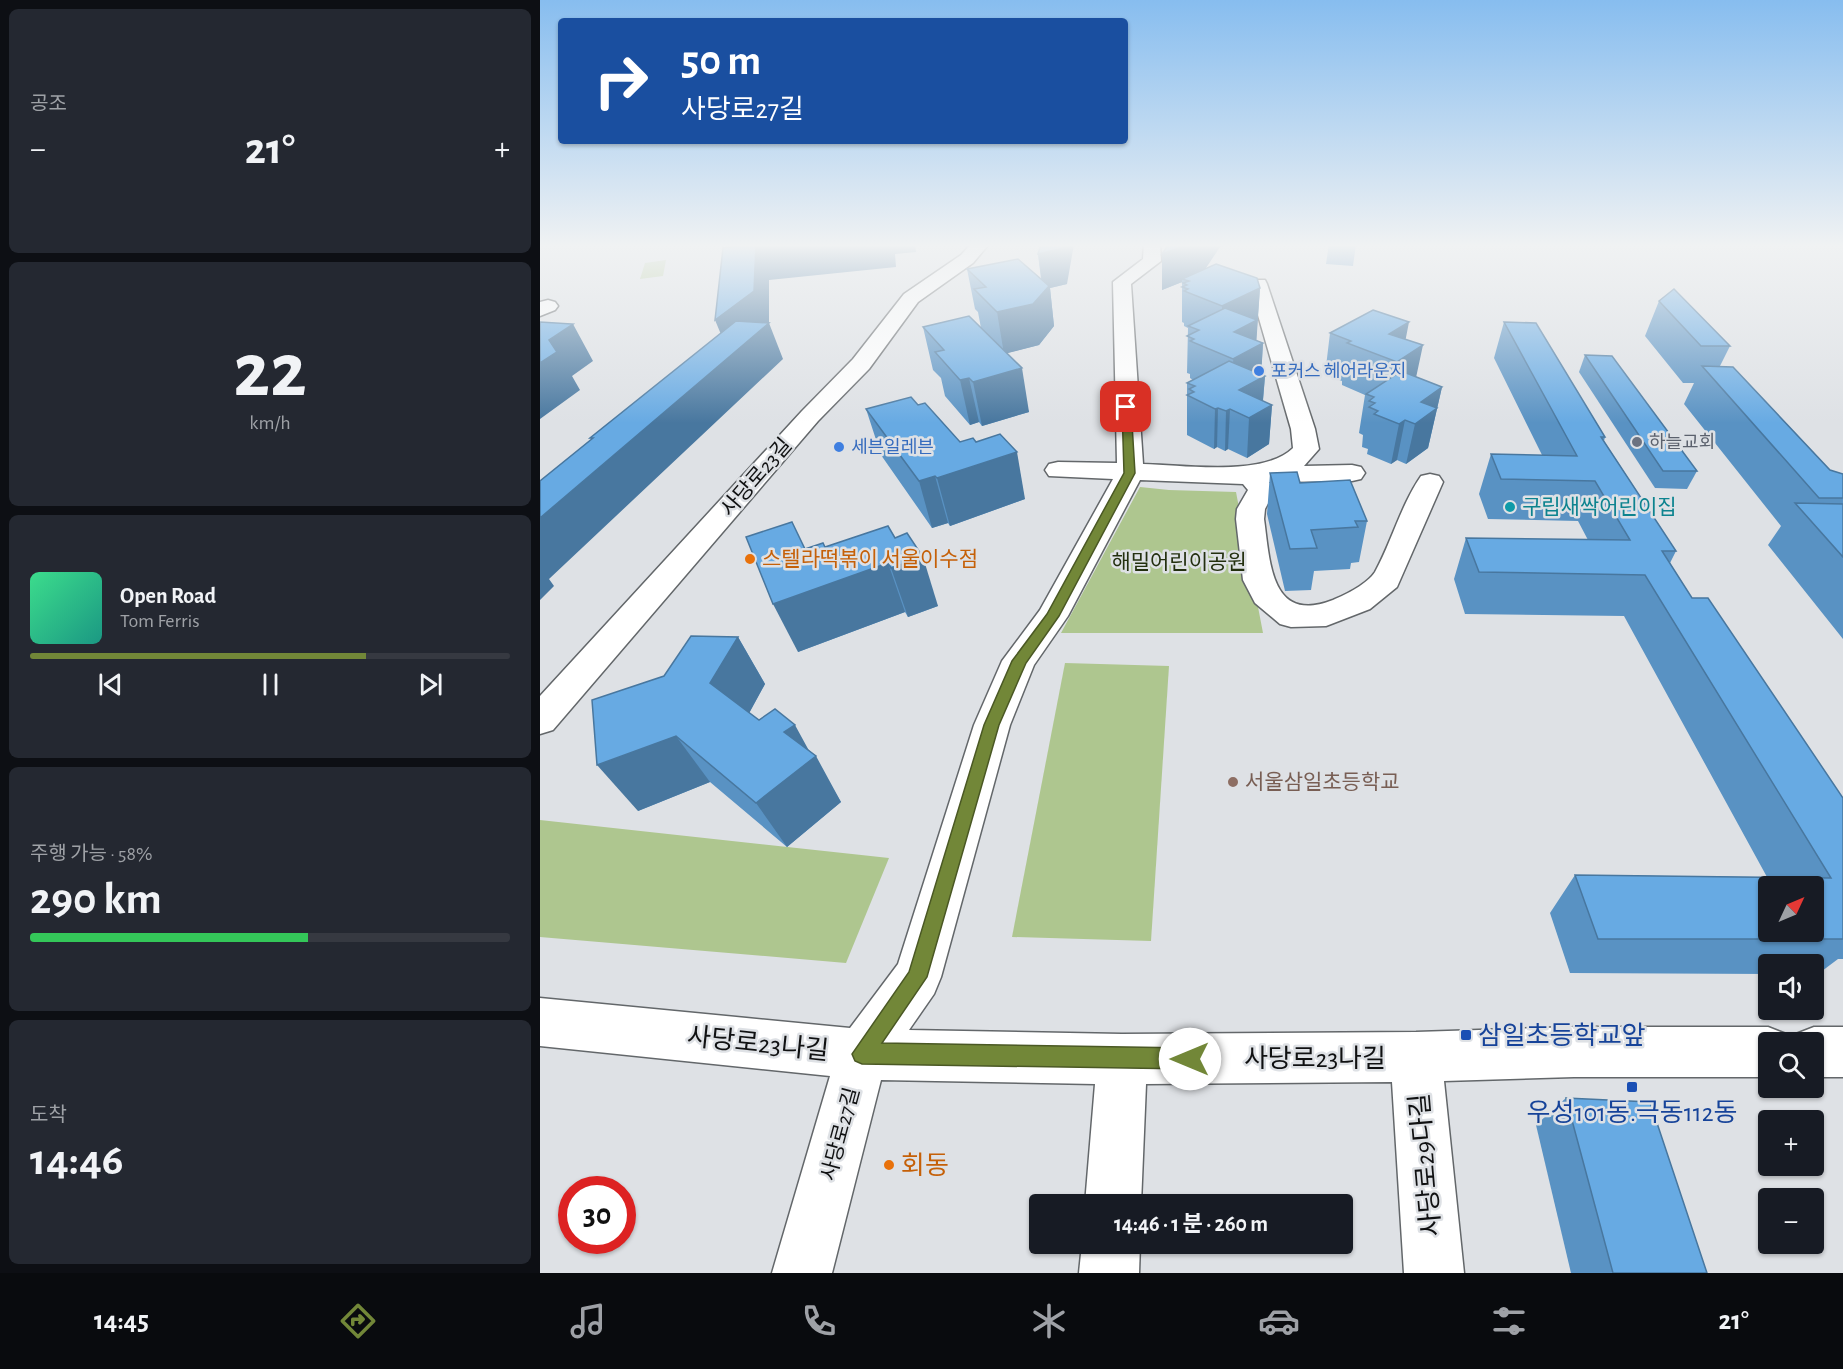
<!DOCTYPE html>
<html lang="ko">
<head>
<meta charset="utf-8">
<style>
  body { margin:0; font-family:"Alegreya Sans","Noto Sans KR",sans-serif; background:#242831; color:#f1f3f6; height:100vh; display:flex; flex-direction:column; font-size:22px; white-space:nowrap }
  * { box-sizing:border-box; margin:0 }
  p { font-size:20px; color:#9ea1a6 }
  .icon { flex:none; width:33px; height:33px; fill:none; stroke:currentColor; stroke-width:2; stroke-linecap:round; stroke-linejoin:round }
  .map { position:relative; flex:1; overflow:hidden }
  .details { display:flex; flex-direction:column; gap:9px; padding:9px; background:#0d0f14; width:540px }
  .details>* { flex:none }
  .banner { position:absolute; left:18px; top:18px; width:570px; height:126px; border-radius:6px; box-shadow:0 2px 4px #0004; background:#1a4fa0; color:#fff; overflow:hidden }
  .needle { width:39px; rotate:46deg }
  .fabs { position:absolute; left:1218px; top:876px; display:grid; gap:12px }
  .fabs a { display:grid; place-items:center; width:66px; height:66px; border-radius:6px; background:#171b24; box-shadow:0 2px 4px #0004; font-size:30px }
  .speed { position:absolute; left:18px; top:1176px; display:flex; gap:12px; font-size:30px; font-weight:700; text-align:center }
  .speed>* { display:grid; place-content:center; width:78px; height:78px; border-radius:50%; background:#171b24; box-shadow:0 2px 4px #0004; line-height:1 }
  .speed .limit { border:9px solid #d22; background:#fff; color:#111 }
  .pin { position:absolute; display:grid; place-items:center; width:51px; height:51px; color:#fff; margin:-26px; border-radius:12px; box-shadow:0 3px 9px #0006 }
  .me { position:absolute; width:66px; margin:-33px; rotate:270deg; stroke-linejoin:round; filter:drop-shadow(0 0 4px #0008) }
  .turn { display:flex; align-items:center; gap:21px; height:126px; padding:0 24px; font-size:27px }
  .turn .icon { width:78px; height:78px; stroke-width:2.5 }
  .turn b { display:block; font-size:42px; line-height:51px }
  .big { font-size:45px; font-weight:700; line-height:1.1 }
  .details .card { flex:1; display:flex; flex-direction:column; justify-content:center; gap:9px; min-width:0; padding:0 21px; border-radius:9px; background:#242831 }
  .details .dial { align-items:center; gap:0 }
  .dial b { font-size:78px; line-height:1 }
  .song { display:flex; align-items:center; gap:18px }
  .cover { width:72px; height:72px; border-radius:9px; background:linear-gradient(135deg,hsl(150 70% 55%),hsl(170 70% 35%)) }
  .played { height:6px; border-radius:3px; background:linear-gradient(90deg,#728738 70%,#363941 70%) }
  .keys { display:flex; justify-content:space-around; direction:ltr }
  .heat { display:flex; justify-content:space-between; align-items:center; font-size:33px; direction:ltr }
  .charge { height:9px; border-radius:4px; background:linear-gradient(90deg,#34c759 58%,#363941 0) }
  .trip { position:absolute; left:489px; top:1194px; width:324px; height:60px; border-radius:6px; background:#171b24; box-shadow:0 2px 4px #0004; font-weight:700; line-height:60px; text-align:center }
  .dock { display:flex; height:96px; justify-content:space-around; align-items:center; background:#090b0e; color:#9ea1a6 }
  .dock .icon { width:42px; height:42px }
  .dock .current { color:#728738 }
  .dock b { font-size:27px; color:#f1f3f6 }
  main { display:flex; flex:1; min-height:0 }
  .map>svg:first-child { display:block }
  .green { fill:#aec68f }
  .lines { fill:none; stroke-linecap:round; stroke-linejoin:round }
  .minor-casing { stroke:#63676a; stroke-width:3 }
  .minor { fill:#fff; fill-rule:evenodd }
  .wall { fill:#5992c3 }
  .shaded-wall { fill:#48779f }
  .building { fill:#67aae3; stroke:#48779f; stroke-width:1.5; fill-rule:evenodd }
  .route { fill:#728738; stroke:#4a5824; stroke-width:1.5 }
  .shop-dot { fill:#3f7fe0; stroke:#dee1e5; stroke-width:2 }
  .worship-dot { fill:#6b7280; stroke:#dee1e5; stroke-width:2 }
  .culture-dot { fill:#0f9aa8; stroke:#dee1e5; stroke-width:2 }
  .food-dot { fill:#e8710a; stroke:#dee1e5; stroke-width:2 }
  .education-dot { fill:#8d6e63; stroke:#dee1e5; stroke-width:2 }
  .transit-dot { fill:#1a4fb4; stroke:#dee1e5; stroke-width:2 }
  .labels { text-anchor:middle; stroke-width:5; stroke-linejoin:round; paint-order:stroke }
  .far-shop-label { font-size:18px; fill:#366cbe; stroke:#dee1e5; text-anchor:start }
  .far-worship-label { font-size:18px; fill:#5b616d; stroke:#dee1e5; text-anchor:start }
  .street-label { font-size:21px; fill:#101112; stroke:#dee1e5 }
  .culture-label { font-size:21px; fill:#0d838f; stroke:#dee1e5; text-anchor:start }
  .food-label { font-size:21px; fill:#c56008; stroke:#dee1e5; text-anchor:start }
  .park-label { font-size:21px; fill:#23300f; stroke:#dee1e5 }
  .education-label { font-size:21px; fill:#785e54; stroke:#dee1e5; text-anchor:start }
  .near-transit-label { font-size:26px; fill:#164399; stroke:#dee1e5; text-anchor:start }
  .near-street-label { font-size:26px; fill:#101112; stroke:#dee1e5 }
  .near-food-label { font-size:26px; fill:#c56008; stroke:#dee1e5; text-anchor:start }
</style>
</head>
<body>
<main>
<section class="details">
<div class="card"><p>공조</p>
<div class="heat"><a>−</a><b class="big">21°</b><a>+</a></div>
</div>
<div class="card dial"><b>22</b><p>km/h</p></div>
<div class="card">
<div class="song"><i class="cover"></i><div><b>Open Road</b><p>Tom Ferris</p></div></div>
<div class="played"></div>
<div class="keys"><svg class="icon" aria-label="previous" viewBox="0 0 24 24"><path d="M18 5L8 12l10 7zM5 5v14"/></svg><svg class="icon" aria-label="pause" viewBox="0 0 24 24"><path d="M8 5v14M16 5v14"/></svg><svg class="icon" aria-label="next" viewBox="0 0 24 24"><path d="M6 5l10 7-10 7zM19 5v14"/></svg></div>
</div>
<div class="card"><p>주행 가능 · 58%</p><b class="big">290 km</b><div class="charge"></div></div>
<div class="card"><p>도착</p><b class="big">14:46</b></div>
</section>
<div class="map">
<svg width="1303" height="1273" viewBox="0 0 1303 1273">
  <rect width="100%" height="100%" fill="#dee1e5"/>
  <g class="green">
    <path d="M126 260 123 276 100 279 105 263Z"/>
    <path d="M600 487 629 490 696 492 723 633H521Z"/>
    <path d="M525 663 629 666 611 941 472 937Z"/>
    <path d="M0 820 349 858 306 963 0 937Z"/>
  </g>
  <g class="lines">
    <defs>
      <g id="minor">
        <path d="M431 244H449L433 263 378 302 329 369 278 421 13 730 0 734V696L262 411 313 359 364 294 421 255Z"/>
        <path d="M604 244H620L621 261 591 284 603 464C643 465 724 477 753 448L751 429 709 284 711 280H725L727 284 775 429 779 449 764 466 812 465 821 467 825 473 821 479 812 481 729 482 735 490 725 509 724 519C730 561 730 625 793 600 807 594 827 584 835 572 852 541 861 505 881 476L890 474 899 476 903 482 857 587 830 609 786 626 751 627 740 624 715 603 703 580 696 519 697 509 708 490 703 484 600 480 528 616 494 665 470 725 401 977 394 994 369 1030 582 1034 876 1032 1034 1027H1228L1246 1034 1249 1042H1228V1077H1034L904 1081 924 1273H864L852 1082 606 1084 601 1204H545L555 1084 341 1080 292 1273H232L290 1076 0 1046V998L310 1028 358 964 434 725 462 661 500 610 573 479 509 476 505 470 509 464 518 462 577 463 573 282 603 259Z"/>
        <path d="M8 300 15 302 18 306 15 310 0 316V302Z"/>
        <path d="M1274 1027H1303V1077H1274V1042H1253L1256 1034Z"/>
        <path d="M542 1244H600L599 1273H539Z"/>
      </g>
    </defs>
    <use href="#minor" class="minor-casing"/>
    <use href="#minor" class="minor"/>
  </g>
  <g class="wall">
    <path d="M789 244H816L813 266 786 264Z"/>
    <path d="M498 254 527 284 510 288 514 326 499 345 467 353 489 412 442 426 439 422 430 425 405 396 401 378 393 370 383 327 441 328 438 312 435 309 427 269 501 279Z"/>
    <path d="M622 254 720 288 716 340 723 343 721 374 725 376 723 401 732 405 729 444 707 458 688 449 685 451 677 447 674 449 647 435V383L653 380 650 378V374L647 373 648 328 644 326V323L642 322V282L622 290Z"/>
    <path d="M1119 301 1190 346 1180 366 1290 470 1303 474V639L1228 545 1241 526 1144 404 1154 383H1143L1105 336Z"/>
    <path d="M964 322 1065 437 1064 441 1136 551 1130 563 1152 598 1303 798V959H1298L1278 974H1274V964H1228V974L1030 973 1010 913 1035 875 1227 877 1084 616 925 614 914 579 926 538 1048 540 1038 521 948 519 939 494 951 454 1002 455 954 358Z"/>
    <path d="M790 333 866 339 876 377 902 387 888 448 866 464 857 460 851 464 827 454 828 449 822 447 823 435 819 433 825 395 802 385V381L785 375Z"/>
    <path d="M1045 355 1157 471 1147 489 1115 488 1039 372Z"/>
    <path d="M378 405 420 442 485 499 410 526 408 523 392 528 341 455 326 409Z"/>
    <path d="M730 473 760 483 827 521 819 562 811 563 810 569 774 571 771 590 745 591 727 514Z"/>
    <path d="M348 526 398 606 368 617 365 612 258 652 265 549 285 547Z"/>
    <path d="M198 637 225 684 209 713 219 720 270 751 301 802 247 847 170 782 98 811 124 676Z"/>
    <path d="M1026 1098 1167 1273H1031L996 1125Z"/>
  </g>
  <g class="shaded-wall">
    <path d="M216 244H375L376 252 355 254 356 267 229 280V323L243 359 9 579 14 586 0 600V518L190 356 175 320Z"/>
    <path d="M524 244H534L527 284 510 288 514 326 499 345 464 354 457 312 503 290 498 254Z"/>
    <path d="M649 244H682L662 274 642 279V282L622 290V254Z"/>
    <path d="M720 288 716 347 723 343 721 378 725 376 722 410 732 405 729 444 707 458 709 418 692 397 694 336 682 342V306Z"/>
    <path d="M869 322 862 358 883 345 874 387 849 404 857 362 849 334Z"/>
    <path d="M33 324 53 361 32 376 40 390 0 419V363L9 340Z"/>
    <path d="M482 368 489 412 442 426 433 382Z"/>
    <path d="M429 378 439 422 430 425 420 380Z"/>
    <path d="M902 387 888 448 866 464 875 424 881 402Z"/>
    <path d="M678 408 677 447 674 449 675 409Z"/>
    <path d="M690 409 688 449 685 451 686 411Z"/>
    <path d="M865 420 857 460 851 464 859 424Z"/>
    <path d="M477 452 485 499 410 526 397 478Z"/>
    <path d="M395 476 408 523 392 528 379 481Z"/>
    <path d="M383 557 398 606 368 617 351 568Z"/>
    <path d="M348 563 365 612 258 652 233 604Z"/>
    <path d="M198 637 225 684 200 730 170 683Z"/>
    <path d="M255 725 273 758 276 756 301 802 247 847 216 803 244 732Z"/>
    <path d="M136 736 170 782 98 811 57 765Z"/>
  </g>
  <g class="building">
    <path d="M199 244H216L214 291 175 320 183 248 198 246Z"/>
    <path d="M501 244H524L523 248 498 254Z"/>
    <path d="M629 244H649L622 254Z"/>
    <path d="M478 259 509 286 493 304 457 312 434 289 446 287 427 269Z"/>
    <path d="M676 264 717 278 720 288 682 306 644 291 648 289 642 287 647 285 643 283 649 281 642 279Z"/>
    <path d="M1134 289 1190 346H1161L1119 301Z"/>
    <path d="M685 308 717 320 694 332 723 343 693 359 650 341 654 339 647 336 659 330 648 326Z"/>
    <path d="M833 310 869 322 849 334 883 345 857 362 807 343 811 341 790 333Z"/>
    <path d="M429 316 482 368 433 382 429 378 420 380 395 352 404 350 383 327Z"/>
    <path d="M196 321 229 323 0 518V481L53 438H50Z"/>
    <path d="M0 322 33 324 9 340 17 352 0 363Z"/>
    <path d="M964 322 996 323 1065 437H1061L1136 551H1122L1152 598H1168L1303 798V939H1058L1035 875 1291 878 1105 575 939 572 926 538 1090 540 1055 481 961 479 951 454 1037 456ZM1228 886H1274V932H1228Z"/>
    <path d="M1045 355 1072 356 1157 471H1123Z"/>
    <path d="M689 361 725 376 699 390 732 405 709 418 690 409 686 411 678 408 675 409 647 395 654 392 649 389 655 386 647 383Z"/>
    <path d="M1162 366 1193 367 1290 470 1303 474V498H1279Z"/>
    <path d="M861 371 902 387 881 402 897 408 875 424 865 420 859 424 834 414 838 411 829 407 835 403 829 401 834 397 826 394Z"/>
    <path d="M371 397 378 405 385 403 420 442 433 438 436 442 460 434 477 452 397 478 395 476 379 481 326 409Z"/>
    <path d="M757 472 760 483 810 480 827 521H815L818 527 771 530 777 548 750 549 730 473Z"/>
    <path d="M1255 503 1303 504V557Z"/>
    <path d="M252 522 265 549 283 543 285 547 348 526 355 538 367 533 383 557 351 568 348 563 233 604 206 537Z"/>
    <path d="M151 636 198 637 170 683 219 720 235 709 255 725 244 732 276 756 216 803 136 736 57 765 52 700 124 676Z"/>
    <path d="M1026 1098 1110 1102 1167 1273H1073Z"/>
  </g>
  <linearGradient id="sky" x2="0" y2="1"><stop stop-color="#87bdef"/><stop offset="0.58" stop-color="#f0f2f3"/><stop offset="1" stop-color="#f0f2f3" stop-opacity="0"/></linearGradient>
  <rect width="1303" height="423" fill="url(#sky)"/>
  <path class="route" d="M586 404 591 407 595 473 519 616 486 663 459 725 387 977 342 1043 650 1048 657 1051 660 1059 657 1066 650 1069 322 1064 315 1061 312 1054 369 972 444 725 472 661 507 614 584 473 582 407Z"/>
  <g class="shop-dot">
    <circle cx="719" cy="371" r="6"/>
    <circle cx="299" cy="447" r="6"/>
  </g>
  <circle class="worship-dot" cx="1097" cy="442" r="6"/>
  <circle class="culture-dot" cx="970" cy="507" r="6"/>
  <g class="food-dot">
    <circle cx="210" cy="559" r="6"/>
    <circle cx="349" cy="1165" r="6"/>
  </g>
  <circle class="education-dot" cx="693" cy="782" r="6"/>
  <g class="transit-dot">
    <rect x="920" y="1029" width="12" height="12" rx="3"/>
    <rect x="1086" y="1081" width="12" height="12" rx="3"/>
  </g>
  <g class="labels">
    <g class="far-shop-label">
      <text x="731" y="377">포커스 헤어라운지</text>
      <text x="311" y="453">세븐일레븐</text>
    </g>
    <g class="far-worship-label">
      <text x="1109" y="448">하늘교회</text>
    </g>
    <g class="street-label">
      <text transform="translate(216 477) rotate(-49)" y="7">사당로23길</text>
      <text transform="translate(300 1134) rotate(-75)" y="7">사당로27길</text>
    </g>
    <g class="culture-label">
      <text x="982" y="514">구립새싹어린이집</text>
    </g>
    <g class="food-label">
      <text x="222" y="566">스텔라떡볶이 서울이수점</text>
    </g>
    <g class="park-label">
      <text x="639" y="569">해밀어린이공원</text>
    </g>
    <g class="education-label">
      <text x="705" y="789">서울삼일초등학교</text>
    </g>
    <g class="near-transit-label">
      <text x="938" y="1044">삼일초등학교앞</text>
      <text x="1092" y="1121" text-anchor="middle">우성101동.극동112동</text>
    </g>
    <g class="near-street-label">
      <text transform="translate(218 1043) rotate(6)" y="9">사당로23나길</text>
      <text x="775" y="1067">사당로23나길</text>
      <text transform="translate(885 1165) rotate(-95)" y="9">사당로29다길</text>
    </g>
    <g class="near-food-label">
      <text x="361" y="1174">회동</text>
    </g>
  </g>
</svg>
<div class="fabs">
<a><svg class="needle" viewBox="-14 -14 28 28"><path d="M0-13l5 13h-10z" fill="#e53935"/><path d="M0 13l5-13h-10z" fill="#9ea1a6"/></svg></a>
<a><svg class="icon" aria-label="sound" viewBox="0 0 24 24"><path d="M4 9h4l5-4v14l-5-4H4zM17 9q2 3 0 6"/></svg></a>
<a><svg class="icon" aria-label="search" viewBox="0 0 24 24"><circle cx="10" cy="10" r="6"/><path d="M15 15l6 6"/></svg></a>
<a>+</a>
<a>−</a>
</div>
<div class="speed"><div class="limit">30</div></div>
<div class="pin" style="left:586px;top:407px;background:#d93025"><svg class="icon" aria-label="arrive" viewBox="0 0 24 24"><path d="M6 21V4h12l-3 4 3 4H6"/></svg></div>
<svg class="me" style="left:650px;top:1059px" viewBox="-20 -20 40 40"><circle r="19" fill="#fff"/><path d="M0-13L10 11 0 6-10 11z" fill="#728738"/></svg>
<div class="trip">14:46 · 1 분 · 260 m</div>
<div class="banner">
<div class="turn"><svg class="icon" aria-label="right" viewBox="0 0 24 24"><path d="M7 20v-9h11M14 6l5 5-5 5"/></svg><div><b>50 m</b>사당로27길</div></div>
</div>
</div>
</main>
<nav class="dock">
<b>14:45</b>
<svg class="icon current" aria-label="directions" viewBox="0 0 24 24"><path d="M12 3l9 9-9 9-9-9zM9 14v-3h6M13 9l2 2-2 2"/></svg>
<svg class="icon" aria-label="music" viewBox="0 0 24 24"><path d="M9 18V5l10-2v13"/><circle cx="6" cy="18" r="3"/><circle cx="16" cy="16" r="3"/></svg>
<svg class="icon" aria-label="phone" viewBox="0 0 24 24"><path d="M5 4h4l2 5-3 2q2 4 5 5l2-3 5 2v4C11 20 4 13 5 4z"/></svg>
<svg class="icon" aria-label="climate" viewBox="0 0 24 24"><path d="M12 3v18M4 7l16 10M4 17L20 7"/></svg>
<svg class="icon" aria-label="car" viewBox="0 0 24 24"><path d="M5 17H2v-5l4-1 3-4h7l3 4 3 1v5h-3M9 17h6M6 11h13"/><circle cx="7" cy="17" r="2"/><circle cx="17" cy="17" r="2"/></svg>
<svg class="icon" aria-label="filters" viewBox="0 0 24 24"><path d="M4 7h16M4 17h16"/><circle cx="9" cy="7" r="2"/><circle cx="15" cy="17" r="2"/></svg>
<b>21°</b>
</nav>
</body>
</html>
